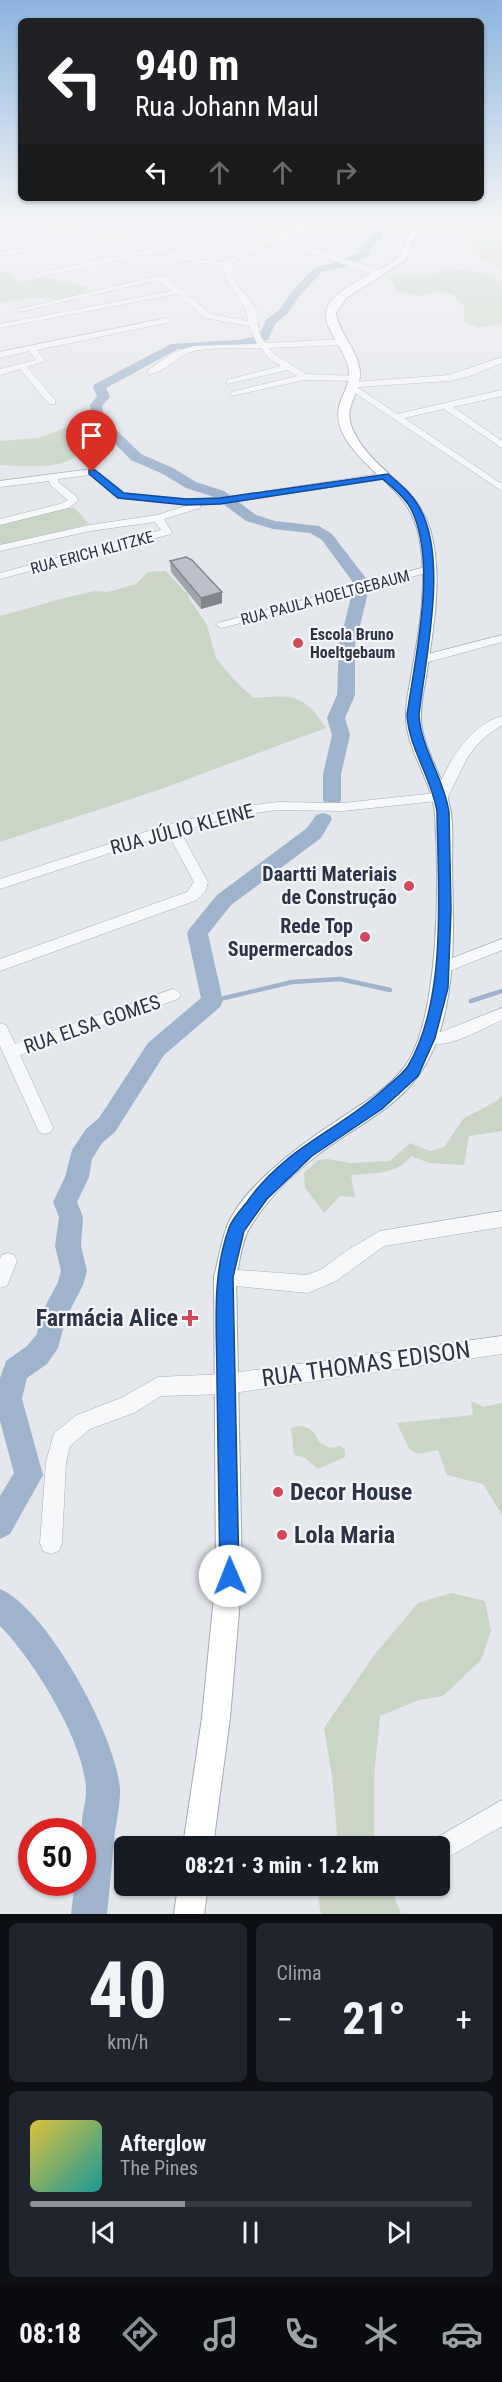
<!DOCTYPE html>
<html lang="pt">
<head>
<meta charset="utf-8">
<style>
  body { margin:0; font-family:"Roboto Condensed",sans-serif; background:#20242c; color:#f1f3f6; height:100vh; display:flex; flex-direction:column; font-size:22px; white-space:nowrap }
  * { box-sizing:border-box; margin:0 }
  p { font-size:20px; color:#9ea1a6 }
  .icon { flex:none; width:33px; height:33px; fill:none; stroke:currentColor; stroke-width:2; stroke-linecap:round; stroke-linejoin:round }
  .map { position:relative; height:1914px; overflow:hidden }
  .side { display:flex; flex-direction:column; gap:9px; padding:9px; background:#0d0f14; flex:1 }
  .side>* { flex:none }
  .guide { position:absolute; left:18px; top:18px; width:466px; height:183px; border-radius:9px; box-shadow:0 2px 4px #0004; background:#202124; color:#fff; overflow:hidden }
  .speed { position:absolute; left:18px; top:1818px; display:flex; gap:12px; font-size:30px; font-weight:700; text-align:center }
  .speed>* { display:grid; place-content:center; width:78px; height:78px; border-radius:50%; background:#171b24; box-shadow:0 2px 4px #0004; line-height:1 }
  .speed .limit { border:9px solid #d22; background:#fff; color:#111 }
  .pin { position:absolute; display:grid; place-items:center; width:51px; height:51px; color:#fff; margin:-62px -26px; border-radius:50% 50% 50% 0; rotate:-45deg; box-shadow:0 0 6px #0007 }
  .pin .icon { rotate:45deg }
  .me { position:absolute; width:66px; margin:-33px; rotate:359deg; stroke-linejoin:round; filter:drop-shadow(0 0 4px #0008) }
  .turn { display:flex; align-items:center; gap:21px; height:126px; padding:0 18px; font-size:27px }
  .turn .icon { width:78px; height:78px; stroke-width:2.5 }
  .turn b { display:block; font-size:42px; line-height:51px }
  .lanes { display:flex; align-items:center; height:57px; padding:0 18px; background:#0003; justify-content:center; gap:30px; direction:ltr }
  .lanes .off { opacity:.35 }
  .big { font-size:45px; font-weight:800; line-height:1.1 }
  .side .card { flex:1; display:flex; flex-direction:column; justify-content:center; gap:9px; min-width:0; padding:0 21px; border-radius:9px; background:#20242c }
  .side .dial { align-items:center; gap:0 }
  .dial b { font-size:78px; line-height:1 }
  .song { display:flex; align-items:center; gap:18px }
  .cover { width:72px; height:72px; border-radius:9px; background:linear-gradient(135deg,hsl(50 70% 55%),hsl(180 70% 35%)) }
  .played { height:6px; border-radius:3px; background:linear-gradient(90deg,#8c9099 35%,#363941 35%) }
  .keys { display:flex; justify-content:space-around; direction:ltr }
  .heat { display:flex; justify-content:space-between; align-items:center; font-size:33px; direction:ltr }
  .side .tiles { flex:1; display:grid; gap:9px; grid-template-columns:1fr 1fr }
  .card:last-child { grid-column:span 2 }
  .trip { position:absolute; left:114px; top:1836px; width:336px; height:60px; border-radius:9px; background:#171b24; box-shadow:0 2px 4px #0004; font-weight:800; line-height:60px; text-align:center }
  .tab-bar { display:flex; height:96px; justify-content:space-around; align-items:center; background:#090b0e; color:#9ea1a6 }
  .tab-bar .icon { width:42px; height:42px }
  .tab-bar .on { color:#8c9099 }
  .tab-bar b { font-size:27px; color:#f1f3f6 }
  .map>svg:first-child { display:block }
  .green { fill:#c9d6c5 }
  .lines { fill:none; stroke-linecap:round; stroke-linejoin:round }
  .stream { stroke:#9fb4cc; stroke-width:4.5 }
  .river { fill:#9fb4cc; fill-rule:evenodd }
  .minor-casing { stroke:#a9aeb7; stroke-width:1 }
  .major-casing { stroke:#a3abb8; stroke-width:2 }
  .minor { fill:#f7f8fa; fill-rule:evenodd }
  .major { fill:#fff; fill-rule:evenodd }
  .wall { fill:#a1a5ae }
  .shaded-wall { fill:#83868d }
  .building { fill:#bbc0ca; stroke:#83868d; stroke-width:1.5 }
  .route { fill:#1a73e8; stroke:#114b97; stroke-width:1.5 }
  .poi-dot { fill:#d1495b; stroke:#f4f6f9; stroke-width:2 }
  .labels { text-anchor:middle; stroke-width:4.5; stroke-linejoin:round; paint-order:stroke }
  .far-street-label { font-size:16px; fill:#2b3445; stroke:#f4f6f9 }
  .far-poi-label { font-size:16px; font-weight:bold; fill:#2b3445; stroke:#f4f6f9; text-anchor:start }
  .street-label { font-size:20px; fill:#2b3445; stroke:#f4f6f9 }
  .poi-label { font-size:20px; font-weight:bold; fill:#2b3445; stroke:#f4f6f9; text-anchor:end }
  .near-poi-label { font-size:24px; font-weight:bold; fill:#2b3445; stroke:#f4f6f9; text-anchor:start }
  .near-street-label { font-size:24px; fill:#2b3445; stroke:#f4f6f9 }
</style>
</head>
<body>
<div class="map">
<svg width="502" height="1914" viewBox="0 0 502 1914">
  <rect width="100%" height="100%" fill="#e4e7ec"/>
  <g class="green">
    <path d="M450 220H502V267L467 251 474 246V241Z"/>
    <path d="M0 269 20 281 49 278 89 288 79 295 63 300 31 297 0 303Z"/>
    <path d="M452 269 482 272 502 282V323L478 328 464 321V306L453 295 436 291 419 297 396 290 390 277 400 274 428 275Z"/>
    <path d="M67 427 87 446C69 472 27 466 0 465V441L38 438Z"/>
    <path d="M74 507 89 524 0 546V525Z"/>
    <path d="M166 571 189 596 188 597 207 625 216 658 236 682 254 698C293 695 303 693 326 728L161 789 0 842V616L68 597 96 591 108 592 136 584 148 572Z"/>
    <path d="M502 1095V1131L469 1136 464 1165 429 1163 411 1156C397 1175 373 1173 351 1175L355 1197 340 1196 324 1213 305 1188 304 1173 318 1160 327 1159 351 1163 390 1161 410 1143 430 1151 444 1147 463 1119 498 1100Z"/>
    <path d="M471 1401 483 1407 502 1403V1515L483 1484 447 1475 438 1450 418 1454 409 1449 397 1423 473 1415Z"/>
    <path d="M297 1426C309 1426 315 1431 319 1442L330 1448 341 1446 345 1450V1457L318 1469 304 1457 294 1455 291 1428Z"/>
    <path d="M451 1593 485 1601 491 1631 481 1660 443 1696 419 1700 380 1716 374 1778V1846H338L332 1776 324 1728 375 1654 418 1603Z"/>
    <path d="M328 1886H390L401 1914H321L318 1897Z"/>
  </g>
  <g class="lines">
    <g class="stream">
      <path d="M212 1001 292 982 340 979 390 990"/>
      <path d="M471 1001 502 991"/>
    </g>
    <g class="river">
      <path d="M383 220H394L383 231 382 239 372 246 369 256 344 267 322 272 301 294 287 314 275 324 268 340 238 348 178 349 106 388 110 397 102 406 104 418 141 454 173 468 196 482 224 491 256 515 275 521 319 526 332 534 368 581 367 597 355 645V695L345 718 350 735 341 774V800L339 804H325L323 800V774L332 735 327 718 337 695 339 645 351 597 352 581 322 540 310 533 273 529 246 521 214 497 186 488 163 474 131 460 93 422 90 405 97 396 93 387 95 384 171 344 238 340 259 336 266 320 279 310 292 291 315 267 337 262 360 252 363 243 373 236V230Z"/>
      <path d="M323 813 330 815 332 819 321 838 231 905 208 934 223 1001 220 1007 164 1055 115 1132 102 1143 92 1159 89 1177 77 1202 83 1217 81 1246 87 1271 83 1285 66 1318 58 1348 47 1364 27 1378 22 1399 43 1475 10 1534 0 1539V1496L14 1473 0 1421V1378L6 1361 27 1346 37 1334 40 1316 58 1282 61 1271 55 1246 59 1217 53 1202 65 1177 72 1150 86 1129 99 1118 148 1043 201 998 187 933 190 928 217 895 307 828 316 815Z"/>
      <path d="M0 1589C47 1608 119 1741 120 1791 120 1805 117 1819 115 1832 112 1860 110 1887 107 1914H71L75 1882H82C82 1865 82 1844 82 1828 81 1816 86 1804 86 1791 86 1744 33 1659 0 1626Z"/>
    </g>
    <defs>
      <g id="minor">
        <path d="M312 220H320L298 235 258 249 232 264C229 282 246 293 254 306 260 317 255 330 265 343L344 339 348 342 344 345 269 348 274 354 306 374 355 376 359 379 358 381 304 380 231 396V392L297 376 287 370 227 384V380L281 366 268 358 261 348C239 349 215 347 194 351 178 355 161 375 148 374V370L173 353 193 346 257 344 249 326 205 318 177 294 0 328V324L172 291 158 280 19 312 15 310 158 276 167 278 211 314 248 321C247 300 223 287 224 266L179 260 158 252 37 278H34V274L151 249C113 232 41 250 0 256V252L64 243 51 231V227L80 222 83 226 59 230 71 242C96 238 120 234 144 241 171 248 190 262 220 262 232 262 242 250 252 245 272 236 293 231 312 220Z"/>
        <path d="M304 246 383 271 384 273 377 275 301 250Z"/>
        <path d="M167 318 171 320 170 322 37 350 45 361 27 367 55 400V404H49L20 369 0 375V369L36 360 29 351 0 358V352Z"/>
        <path d="M502 357V363L470 376 449 381 357 387 397 414 502 390V396L453 407 502 441V448L444 409 404 418 502 484V491L349 389 351 383 354 382 449 375Z"/>
        <path d="M92 469 124 493 186 499 221 498 385 473 390 476 385 479 221 504 200 505V508L164 519 172 532 171 534 0 579V573L161 530 155 522 90 531 0 551V545L90 525 157 515 189 505 117 498 90 475 58 479 59 483 76 496 78 501 68 508 0 525V519L60 504 68 500 51 486 49 481 0 487V481Z"/>
        <path d="M429 566 434 569 433 571 222 628 216 625 218 623Z"/>
        <path d="M502 635V642L421 664 415 660 417 657Z"/>
        <path d="M502 716V725C465 748 465 766 446 800L343 811 277 810 240 815 180 831 208 882 205 892 197 900 0 971V959L187 892 194 882 168 834 0 889V879L167 825 240 807 277 802 343 803 436 793C447 764 469 725 502 716Z"/>
        <path d="M502 939V950L442 974 437 972 434 968 437 964Z"/>
        <path d="M173 989 178 991 181 995 178 999 20 1055 53 1127 51 1132 45 1134 39 1132 0 1046V1023L6 1025 15 1044Z"/>
        <path d="M502 1008V1020C479 1030 447 1051 422 1042L420 1038 422 1034 441 1032Z"/>
        <path d="M502 1211V1227L384 1246 336 1281 308 1293 225 1285 218 1283 216 1277 218 1271 225 1269 307 1275 322 1269 346 1251 380 1231Z"/>
        <path d="M8 1253 14 1255 17 1261 7 1286 0 1288V1259L2 1255Z"/>
        <path d="M502 1336V1354L226 1394 161 1396 134 1413 90 1429 70 1446 66 1462 62 1543 59 1551 51 1554 43 1551 40 1543 46 1462 54 1433 77 1415 121 1398 158 1377 226 1374Z"/>
        <path d="M502 1800V1826L440 1862V1846H429L431 1841Z"/>
      </g>
      <g id="major">
        <path d="M419 220H429L417 231 406 260 346 298 336 313C339 334 359 351 360 373 360 400 339 406 356 436 376 473 416 484 430 529 443 575 434 624 427 671 425 685 421 700 421 714 420 745 442 773 449 803 454 822 452 843 452 863 453 921 457 981 438 1037 415 1104 366 1117 315 1157 290 1176 265 1202 249 1229 241 1243 240 1262 236 1277L242 1576 230 1718 213 1846H183L202 1718 216 1576 214 1277C218 1261 221 1244 226 1229 241 1188 300 1145 335 1122 359 1106 385 1091 403 1069 441 1021 439 876 435 815 433 780 405 750 406 714 406 700 410 685 412 671 420 627 428 581 419 536 410 492 378 481 353 449 341 434 333 417 342 398 345 391 349 383 349 375 350 353 323 330 326 312 331 288 376 274 394 261 408 251 405 231 419 220Z"/>
        <path d="M178 1886H208L204 1914H174Z"/>
      </g>
    </defs>
    <use href="#minor" class="minor-casing"/>
    <use href="#major" class="major-casing"/>
    <use href="#minor" class="minor"/>
    <use href="#major" class="major"/>
  </g>
  <path class="wall" d="M170 561 222 603 201 609 171 572Z"/>
  <path class="shaded-wall" d="M222 592V603L201 609V598Z"/>
  <path class="building" d="M186 557 192 560 222 592 201 598 170 561Z"/>
  <linearGradient id="sky" x2="0" y2="1"><stop stop-color="#8bb4dd"/><stop offset="0.45" stop-color="#f3f4f6"/><stop offset="1" stop-color="#f3f4f6" stop-opacity="0"/></linearGradient>
  <rect width="502" height="488" fill="url(#sky)"/>
  <path class="route" d="M89 470H95L124 493 186 499 220 498 388 474C400 484 412 494 419 507 449 557 425 659 419 715 421 749 444 778 449 812L451 910 448 988 435 1038 418 1076 382 1109 312 1156 267 1199 244 1231 233 1277 239 1576 236 1583 230 1585 223 1583 220 1576C219 1511 218 1446 217 1381 217 1330 211 1277 229 1228 232 1219 241 1210 247 1202 286 1146 339 1131 385 1088 393 1081 403 1074 408 1066 448 998 438 889 437 812 432 778 409 749 407 715 415 657 438 562 411 509 405 497 393 488 383 479L220 504 186 505 118 498 89 474Z"/>
  <g class="poi-dot">
    <circle cx="298" cy="643" r="6"/>
    <circle cx="409" cy="886" r="6"/>
    <circle cx="365" cy="937" r="6"/>
    <path d="M187 1309h6v6h6v6h-6v6h-6v-6h-6v-6h6z"/>
    <circle cx="278" cy="1492" r="6"/>
    <circle cx="282" cy="1535" r="6"/>
  </g>
  <g class="labels">
    <g class="far-street-label">
      <text transform="translate(92 552) rotate(-15)" y="6">RUA ERICH KLITZKE</text>
      <text transform="translate(325 597) rotate(-15)" y="6">RUA PAULA HOELTGEBAUM</text>
    </g>
    <g class="far-poi-label">
      <text x="310" y="640">Escola Bruno<tspan x="310" dy="18">Hoeltgebaum</tspan></text>
    </g>
    <g class="street-label">
      <text transform="translate(182 829) rotate(-15)" y="7">RUA JÚLIO KLEINE</text>
      <text transform="translate(92 1024) rotate(-19)" y="7">RUA ELSA GOMES</text>
    </g>
    <g class="poi-label">
      <text x="397" y="881">Daartti Materiais<tspan x="397" dy="23">de Construção</tspan></text>
      <text x="353" y="933">Rede Top<tspan x="353" dy="23">Supermercados</tspan></text>
    </g>
    <g class="near-poi-label">
      <text x="178" y="1326" text-anchor="end">Farmácia Alice</text>
      <text x="290" y="1500">Decor House</text>
      <text x="294" y="1543">Lola Maria</text>
    </g>
    <g class="near-street-label">
      <text transform="translate(366 1364) rotate(-8)" y="8">RUA THOMAS EDISON</text>
    </g>
  </g>
</svg>
<div class="speed"><div class="limit">50</div></div>
<div class="pin" style="left:92px;top:472px;background:#d93025"><svg class="icon" aria-label="arrive" viewBox="0 0 24 24"><path d="M6 21V4h12l-3 4 3 4H6"/></svg></div>
<svg class="me" style="left:230px;top:1576px" viewBox="-20 -20 40 40"><circle r="19" fill="#fff"/><path d="M0-13L10 11 0 6-10 11z" fill="#1a73e8"/></svg>
<div class="trip">08:21 · 3 min · 1.2 km</div>
<div class="guide">
<div class="turn"><svg class="icon" aria-label="left" viewBox="0 0 24 24"><path d="M17 20v-9H6M10 6l-5 5 5 5"/></svg><div><b>940 m</b>Rua Johann Maul</div></div>
<div class="lanes"><svg class="icon" aria-label="left" viewBox="0 0 24 24"><path d="M17 20v-9H6M10 6l-5 5 5 5"/></svg><svg class="icon off" aria-label="ahead" viewBox="0 0 24 24"><path d="M12 20V5M6 11l6-6 6 6"/></svg><svg class="icon off" aria-label="ahead" viewBox="0 0 24 24"><path d="M12 20V5M6 11l6-6 6 6"/></svg><svg class="icon off" aria-label="right" viewBox="0 0 24 24"><path d="M7 20v-9h11M14 6l5 5-5 5"/></svg></div>
</div>
</div>
<section class="side">
<div class="tiles">
<div class="card dial"><b>40</b><p>km/h</p></div>
<div class="card"><p>Clima</p>
<div class="heat"><a>−</a><b class="big">21°</b><a>+</a></div>
</div>
<div class="card">
<div class="song"><i class="cover"></i><div><b>Afterglow</b><p>The Pines</p></div></div>
<div class="played"></div>
<div class="keys"><svg class="icon" aria-label="previous" viewBox="0 0 24 24"><path d="M18 5L8 12l10 7zM5 5v14"/></svg><svg class="icon" aria-label="pause" viewBox="0 0 24 24"><path d="M8 5v14M16 5v14"/></svg><svg class="icon" aria-label="next" viewBox="0 0 24 24"><path d="M6 5l10 7-10 7zM19 5v14"/></svg></div>
</div>
</div>
</section>
<nav class="tab-bar">
<b>08:18</b>
<svg class="icon on" aria-label="directions" viewBox="0 0 24 24"><path d="M12 3l9 9-9 9-9-9zM9 14v-3h6M13 9l2 2-2 2"/></svg>
<svg class="icon" aria-label="music" viewBox="0 0 24 24"><path d="M9 18V5l10-2v13"/><circle cx="6" cy="18" r="3"/><circle cx="16" cy="16" r="3"/></svg>
<svg class="icon" aria-label="phone" viewBox="0 0 24 24"><path d="M5 4h4l2 5-3 2q2 4 5 5l2-3 5 2v4C11 20 4 13 5 4z"/></svg>
<svg class="icon" aria-label="climate" viewBox="0 0 24 24"><path d="M12 3v18M4 7l16 10M4 17L20 7"/></svg>
<svg class="icon" aria-label="car" viewBox="0 0 24 24"><path d="M5 17H2v-5l4-1 3-4h7l3 4 3 1v5h-3M9 17h6M6 11h13"/><circle cx="7" cy="17" r="2"/><circle cx="17" cy="17" r="2"/></svg>
</nav>
</body>
</html>
